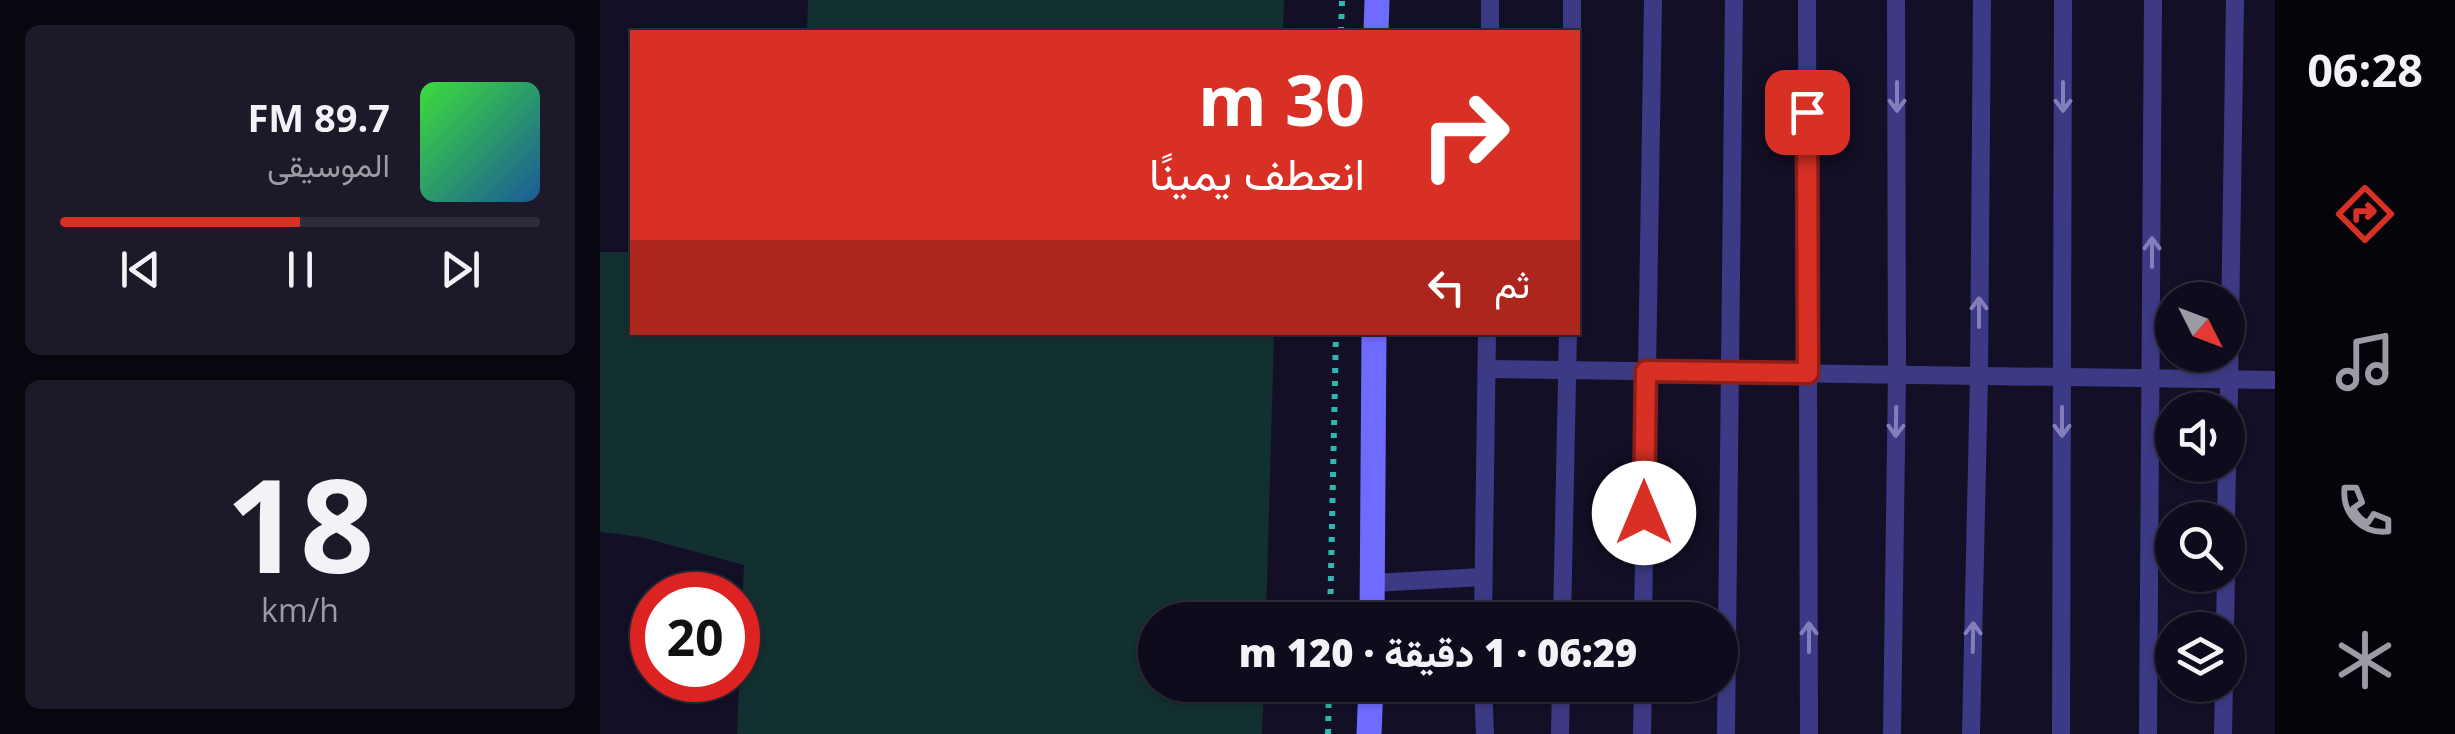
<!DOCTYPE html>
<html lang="ar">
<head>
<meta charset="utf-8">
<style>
  body { margin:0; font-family:"Open Sans",Vazirmatn,sans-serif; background:#1c1929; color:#f1f3f6; direction:rtl; height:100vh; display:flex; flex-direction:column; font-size:38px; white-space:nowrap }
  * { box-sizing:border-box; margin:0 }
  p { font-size:32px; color:#9b9ba3 }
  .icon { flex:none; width:55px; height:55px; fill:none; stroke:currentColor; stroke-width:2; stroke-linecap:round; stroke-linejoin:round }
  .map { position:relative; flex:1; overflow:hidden; direction:ltr }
  .panel { display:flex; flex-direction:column; gap:25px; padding:25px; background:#08060f; width:600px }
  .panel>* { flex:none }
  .banner { position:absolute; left:30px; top:30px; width:950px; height:305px; border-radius:0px; box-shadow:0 2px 8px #0004,0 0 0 2px #2e2b3b; direction:rtl; background:#d93025; color:#fff; overflow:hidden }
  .needle { width:65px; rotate:132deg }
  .fabs { position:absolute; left:1555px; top:282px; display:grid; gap:20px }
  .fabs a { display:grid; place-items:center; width:90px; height:90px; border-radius:50%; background:#0e0b1c; box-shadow:0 2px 8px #0004,0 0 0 2px #2e2b3b; font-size:50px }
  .speed { position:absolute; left:30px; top:572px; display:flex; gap:20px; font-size:50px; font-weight:700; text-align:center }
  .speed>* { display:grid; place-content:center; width:130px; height:130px; border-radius:50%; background:#0e0b1c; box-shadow:0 2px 8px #0004,0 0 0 2px #2e2b3b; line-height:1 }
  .speed .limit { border:15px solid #d22; background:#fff; color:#111 }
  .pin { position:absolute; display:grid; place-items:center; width:85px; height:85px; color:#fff; margin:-42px; border-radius:20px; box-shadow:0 5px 15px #0006 }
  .me { position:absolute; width:110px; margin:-55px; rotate:0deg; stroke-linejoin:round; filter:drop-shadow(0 0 8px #0008) }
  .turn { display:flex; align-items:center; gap:35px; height:210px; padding:0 50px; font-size:45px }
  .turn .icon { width:130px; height:130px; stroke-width:2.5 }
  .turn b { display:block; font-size:70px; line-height:85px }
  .then { display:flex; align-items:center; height:95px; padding:0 50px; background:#0003; gap:20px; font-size:38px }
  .panel .tile { flex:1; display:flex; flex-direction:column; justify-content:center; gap:15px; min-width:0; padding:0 35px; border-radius:15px; background:#1c1929 }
  .panel .dial { align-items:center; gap:0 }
  .dial b { font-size:130px; line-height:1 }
  .song { display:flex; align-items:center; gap:30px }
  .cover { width:120px; height:120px; border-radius:15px; background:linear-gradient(135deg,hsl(120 70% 55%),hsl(210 70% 35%)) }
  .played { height:10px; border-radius:5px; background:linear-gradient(90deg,#d93025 50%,#2e2b3b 50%) }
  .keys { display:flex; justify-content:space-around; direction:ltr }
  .trip { position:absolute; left:538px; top:602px; width:600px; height:100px; border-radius:50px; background:#0e0b1c; box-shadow:0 2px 8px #0004,0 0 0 2px #2e2b3b; font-weight:800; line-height:100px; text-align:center; direction:rtl }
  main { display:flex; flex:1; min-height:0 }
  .tab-bar { display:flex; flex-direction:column; width:180px; justify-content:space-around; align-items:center; background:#06040b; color:#9b9ba3 }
  .tab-bar .icon { width:70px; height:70px }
  .tab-bar .selected { color:#d93025 }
  .tab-bar b { font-size:45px; color:#f1f3f6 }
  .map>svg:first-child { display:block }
  .green { fill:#12302f }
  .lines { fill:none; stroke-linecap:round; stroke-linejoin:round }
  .path { stroke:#2fb8b0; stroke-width:6; stroke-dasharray:5 8; stroke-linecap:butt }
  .lane { stroke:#3d3a85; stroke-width:18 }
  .secondary { stroke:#6f6bff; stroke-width:25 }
  .oneway { stroke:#837fbc }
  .route-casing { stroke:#8d1f18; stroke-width:25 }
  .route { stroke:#d93025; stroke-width:18 }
</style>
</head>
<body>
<main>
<nav class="tab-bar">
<b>06:28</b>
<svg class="icon selected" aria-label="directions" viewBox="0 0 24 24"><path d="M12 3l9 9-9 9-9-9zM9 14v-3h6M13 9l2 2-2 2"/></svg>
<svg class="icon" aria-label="music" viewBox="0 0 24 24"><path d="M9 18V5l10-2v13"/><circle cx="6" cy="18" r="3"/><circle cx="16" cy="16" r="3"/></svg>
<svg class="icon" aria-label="phone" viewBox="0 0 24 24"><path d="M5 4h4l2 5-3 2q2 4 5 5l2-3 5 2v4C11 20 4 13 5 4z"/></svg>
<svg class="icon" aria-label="climate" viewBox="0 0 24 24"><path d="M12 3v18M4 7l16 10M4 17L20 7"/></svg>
</nav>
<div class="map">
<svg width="1675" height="734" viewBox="0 0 1675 734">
  <rect width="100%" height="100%" fill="#130f26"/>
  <g class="green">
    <path d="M208 0H684L683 32H207Z"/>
    <path d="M0 252H32V332L674 333 666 620H555V685H664L662 734H137L144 565 41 537 0 532Z"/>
  </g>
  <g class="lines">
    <g class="path">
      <path d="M741 32 742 0"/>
      <path d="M730 620 736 332"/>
      <path d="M728 734 729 685"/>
    </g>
    <g class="lane">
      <path d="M1207 0 1209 734"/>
      <path d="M890 32V0"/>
      <path d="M972 32V0"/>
      <path d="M887 369 1675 380"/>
      <path d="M1628 456 1635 0"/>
      <path d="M1626 520 1627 465"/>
      <path d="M772 583 883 577"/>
      <path d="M883 620 887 332"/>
      <path d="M962 620 968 332"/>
      <path d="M1043 620 1053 0"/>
      <path d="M1625 630 1626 575"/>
      <path d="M883 685 885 734"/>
      <path d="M960 734 961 685"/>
      <path d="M1042 734 1043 685"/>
      <path d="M1126 734 1134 0"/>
      <path d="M1292 734 1297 375 1296 0"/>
      <path d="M1371 734 1379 376 1382 0"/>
      <path d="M1461 734 1463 0"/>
      <path d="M1548 734 1553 0"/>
      <path d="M1623 734 1624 685"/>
    </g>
    <g class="secondary">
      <path d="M776 32 777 0"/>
      <path d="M772 620 774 332"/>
      <path d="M769 734 771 685"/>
    </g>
  </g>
  <defs><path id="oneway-shaft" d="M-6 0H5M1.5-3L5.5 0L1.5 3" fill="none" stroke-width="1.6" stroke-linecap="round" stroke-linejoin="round" transform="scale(2.5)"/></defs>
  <g class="oneway">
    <use href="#oneway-shaft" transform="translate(1297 97) rotate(90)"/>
    <use href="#oneway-shaft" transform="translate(1463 97) rotate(90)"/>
    <use href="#oneway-shaft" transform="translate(1552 252) rotate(-90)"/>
    <use href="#oneway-shaft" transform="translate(1379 312) rotate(-90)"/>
    <use href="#oneway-shaft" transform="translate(1296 422) rotate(91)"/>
    <use href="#oneway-shaft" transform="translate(1462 422) rotate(90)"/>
    <use href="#oneway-shaft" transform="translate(1209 637) rotate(-90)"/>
    <use href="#oneway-shaft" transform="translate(1373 637) rotate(-89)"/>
  </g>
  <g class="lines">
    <defs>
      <path id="route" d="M1044 513 1046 371 1208 373 1207 112"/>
    </defs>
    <use href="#route" class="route-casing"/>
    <use href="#route" class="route"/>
  </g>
</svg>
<div class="fabs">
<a><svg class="needle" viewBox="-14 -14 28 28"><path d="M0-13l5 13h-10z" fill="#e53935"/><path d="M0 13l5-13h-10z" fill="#9b9ba3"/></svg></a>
<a><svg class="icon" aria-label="sound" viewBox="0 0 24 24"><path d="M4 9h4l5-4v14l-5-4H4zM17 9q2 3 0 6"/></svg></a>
<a><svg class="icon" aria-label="search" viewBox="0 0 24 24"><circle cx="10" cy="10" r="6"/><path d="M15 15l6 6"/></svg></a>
<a><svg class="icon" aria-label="layers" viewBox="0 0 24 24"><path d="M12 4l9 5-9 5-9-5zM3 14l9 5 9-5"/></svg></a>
</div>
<div class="speed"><div class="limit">20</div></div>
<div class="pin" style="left:1207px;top:112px;background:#d93025"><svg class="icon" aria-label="arrive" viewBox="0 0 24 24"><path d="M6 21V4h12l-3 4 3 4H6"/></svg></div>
<svg class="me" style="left:1044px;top:513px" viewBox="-20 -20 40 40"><circle r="19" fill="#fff"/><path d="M0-13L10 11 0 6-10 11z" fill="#d93025"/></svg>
<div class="trip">06:29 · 1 دقيقة · 120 m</div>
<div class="banner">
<div class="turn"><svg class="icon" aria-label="right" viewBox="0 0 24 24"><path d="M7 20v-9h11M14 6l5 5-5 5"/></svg><div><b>30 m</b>انعطف يمينًا</div></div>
<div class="then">ثم<svg class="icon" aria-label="left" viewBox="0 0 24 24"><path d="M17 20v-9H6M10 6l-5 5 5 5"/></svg></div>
</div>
</div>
<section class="panel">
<div class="tile">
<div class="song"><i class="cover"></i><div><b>89.7 FM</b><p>الموسيقى</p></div></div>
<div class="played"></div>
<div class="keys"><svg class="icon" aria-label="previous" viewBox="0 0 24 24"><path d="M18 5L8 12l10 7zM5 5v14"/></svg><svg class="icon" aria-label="pause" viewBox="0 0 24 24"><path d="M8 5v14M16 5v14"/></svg><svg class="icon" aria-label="next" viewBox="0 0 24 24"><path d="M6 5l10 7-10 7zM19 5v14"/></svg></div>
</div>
<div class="tile dial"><b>18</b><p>km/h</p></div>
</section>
</main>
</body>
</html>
